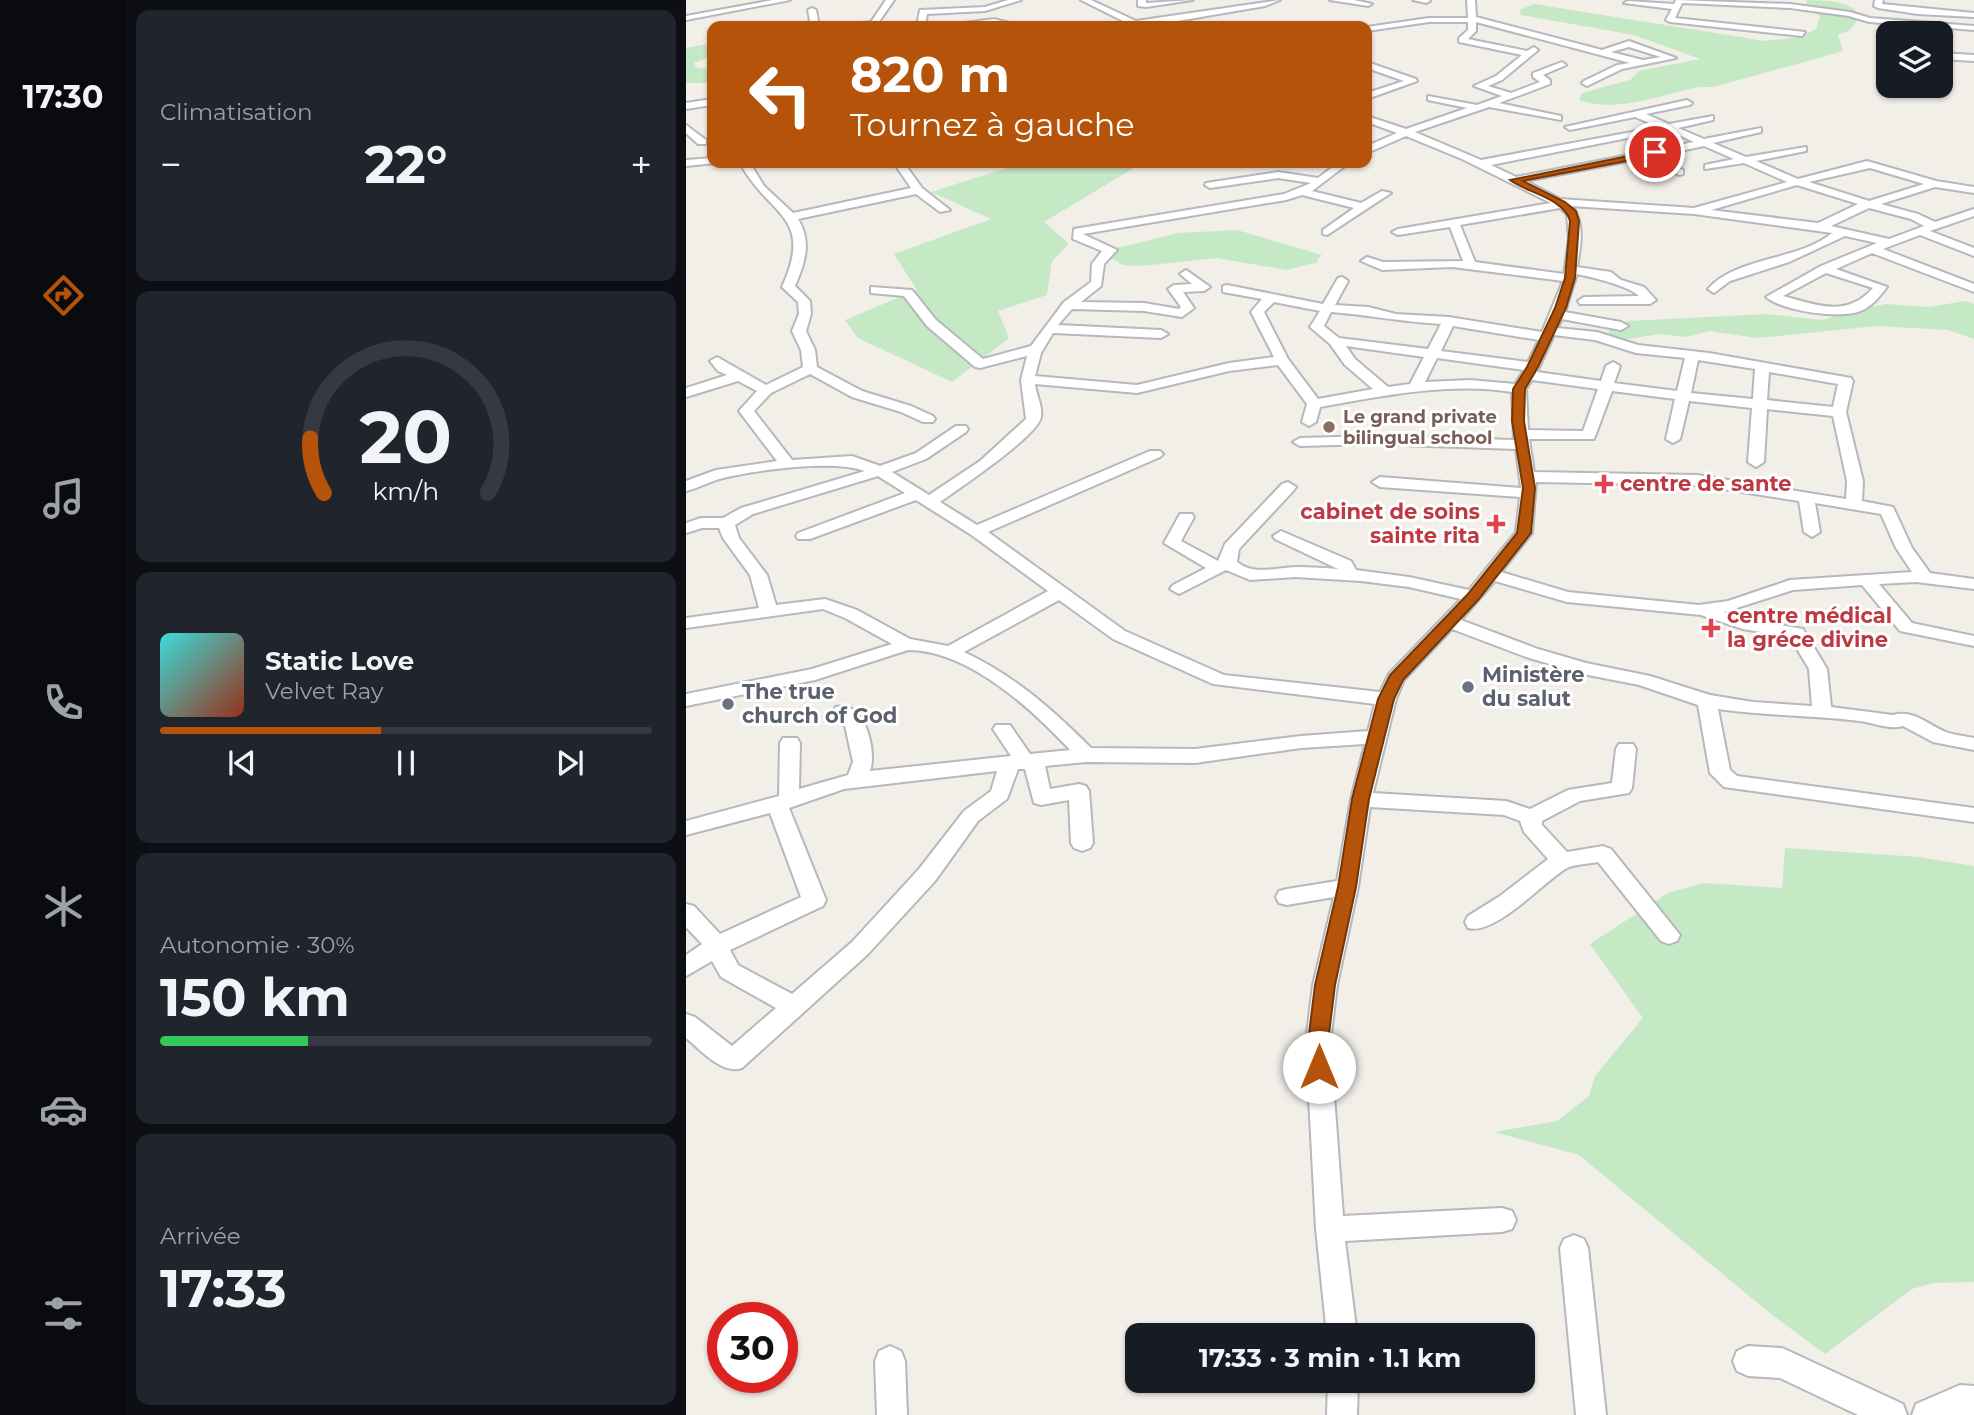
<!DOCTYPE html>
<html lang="fr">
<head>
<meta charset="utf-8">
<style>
  body { margin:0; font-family:Montserrat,sans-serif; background:#20242c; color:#f1f3f6; height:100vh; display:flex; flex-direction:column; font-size:26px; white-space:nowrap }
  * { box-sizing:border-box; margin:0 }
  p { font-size:23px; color:#9ea1a6 }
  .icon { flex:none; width:38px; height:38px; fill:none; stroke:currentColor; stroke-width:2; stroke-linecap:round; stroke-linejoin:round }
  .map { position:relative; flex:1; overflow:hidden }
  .details { display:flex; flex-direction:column; gap:10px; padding:10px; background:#0d0f14; width:560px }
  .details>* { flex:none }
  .guide { position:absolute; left:21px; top:21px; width:665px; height:147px; border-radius:14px; box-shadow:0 2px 5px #0004; background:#b45309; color:#fff; overflow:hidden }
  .fabs { position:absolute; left:1190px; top:21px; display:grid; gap:14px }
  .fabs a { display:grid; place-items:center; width:77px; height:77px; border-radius:14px; background:#171b24; box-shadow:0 2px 5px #0004; font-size:35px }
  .speed { position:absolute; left:21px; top:1302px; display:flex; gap:14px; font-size:35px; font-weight:700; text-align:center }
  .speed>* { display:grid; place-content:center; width:91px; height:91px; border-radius:50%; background:#171b24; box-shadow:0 2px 5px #0004; line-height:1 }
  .speed .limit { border:10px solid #d22; background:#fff; color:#111 }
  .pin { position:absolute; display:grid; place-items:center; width:60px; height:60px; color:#fff; margin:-30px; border:4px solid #fff; border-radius:50%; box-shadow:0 2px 7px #0007 }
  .me { position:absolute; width:77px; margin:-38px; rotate:0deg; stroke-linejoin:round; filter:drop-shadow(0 0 5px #0008) }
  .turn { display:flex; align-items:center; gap:24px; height:147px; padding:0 28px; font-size:32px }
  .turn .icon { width:91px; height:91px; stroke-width:2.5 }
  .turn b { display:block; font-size:49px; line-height:60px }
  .big { font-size:52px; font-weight:700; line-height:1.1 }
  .details .card { flex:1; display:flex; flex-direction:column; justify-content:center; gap:10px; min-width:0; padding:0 24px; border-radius:14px; background:#20242c }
  .details .dial { align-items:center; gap:0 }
  .dial svg { height:182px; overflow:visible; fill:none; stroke:#363941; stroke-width:7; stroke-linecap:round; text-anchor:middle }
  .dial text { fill:#f1f3f6; stroke:none }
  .song { display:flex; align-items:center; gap:21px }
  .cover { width:84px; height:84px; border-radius:10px; background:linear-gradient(135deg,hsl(180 70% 55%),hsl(10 70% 35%)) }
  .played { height:7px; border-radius:4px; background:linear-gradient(90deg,#b45309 45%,#363941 45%) }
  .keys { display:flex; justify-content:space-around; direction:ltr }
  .heat { display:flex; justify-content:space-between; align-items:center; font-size:38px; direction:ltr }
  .charge { height:10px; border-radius:5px; background:linear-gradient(90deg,#34c759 30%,#363941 0) }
  .trip { position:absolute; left:439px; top:1323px; width:410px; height:70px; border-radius:14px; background:#171b24; box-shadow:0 2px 5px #0004; font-weight:700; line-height:70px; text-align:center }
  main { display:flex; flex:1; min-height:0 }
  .tab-bar { display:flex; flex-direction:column; width:126px; justify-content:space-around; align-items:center; background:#090b0e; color:#9ea1a6 }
  .tab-bar .icon { width:49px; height:49px }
  .tab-bar .current { color:#b45309 }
  .tab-bar b { font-size:32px; color:#f1f3f6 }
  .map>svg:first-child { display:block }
  .green { fill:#c5e8c5 }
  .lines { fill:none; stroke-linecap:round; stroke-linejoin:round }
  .minor-casing { stroke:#b5b8bc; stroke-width:4 }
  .minor { fill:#fff; fill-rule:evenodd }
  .route { fill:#b45309; stroke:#753606; stroke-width:2 }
  .education-dot { fill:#8d6e63; stroke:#fff; stroke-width:2.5 }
  .health-dot { fill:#e0444e; stroke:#fff; stroke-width:2.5 }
  .worship-dot { fill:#6b7280; stroke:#fff; stroke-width:2.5 }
  .labels { text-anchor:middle; stroke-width:6; stroke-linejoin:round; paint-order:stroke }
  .far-education-label { font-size:18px; font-weight:bold; fill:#785e54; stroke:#fff; text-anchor:start }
  .health-label { font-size:21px; font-weight:bold; fill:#be3a42; stroke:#fff; text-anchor:start }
  .worship-label { font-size:21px; font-weight:bold; fill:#5b616d; stroke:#fff; text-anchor:start }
</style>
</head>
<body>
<main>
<nav class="tab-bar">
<b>17:30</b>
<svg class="icon current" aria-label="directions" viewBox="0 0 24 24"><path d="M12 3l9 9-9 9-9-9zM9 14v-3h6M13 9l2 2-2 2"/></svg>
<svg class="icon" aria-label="music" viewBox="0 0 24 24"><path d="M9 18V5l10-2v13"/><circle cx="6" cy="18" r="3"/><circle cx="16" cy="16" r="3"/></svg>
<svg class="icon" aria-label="phone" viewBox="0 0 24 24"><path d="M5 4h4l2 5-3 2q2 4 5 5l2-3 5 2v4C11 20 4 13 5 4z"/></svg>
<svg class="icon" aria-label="climate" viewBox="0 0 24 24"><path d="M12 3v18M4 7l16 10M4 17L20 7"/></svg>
<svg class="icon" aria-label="car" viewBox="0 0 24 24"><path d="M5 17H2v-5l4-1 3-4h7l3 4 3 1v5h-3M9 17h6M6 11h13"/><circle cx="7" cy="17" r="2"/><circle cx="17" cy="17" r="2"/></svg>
<svg class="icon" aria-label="filters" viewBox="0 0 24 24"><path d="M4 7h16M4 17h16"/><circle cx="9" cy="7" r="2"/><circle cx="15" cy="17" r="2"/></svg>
</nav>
<section class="details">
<div class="card"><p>Climatisation</p>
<div class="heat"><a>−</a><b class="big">22°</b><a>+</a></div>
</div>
<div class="card dial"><svg viewBox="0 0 100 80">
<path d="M14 69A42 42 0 1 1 86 69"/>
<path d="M14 69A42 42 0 0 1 8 45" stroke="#b45309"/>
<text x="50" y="56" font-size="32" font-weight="700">20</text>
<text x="50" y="72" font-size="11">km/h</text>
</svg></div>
<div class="card">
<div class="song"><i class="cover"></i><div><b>Static Love</b><p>Velvet Ray</p></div></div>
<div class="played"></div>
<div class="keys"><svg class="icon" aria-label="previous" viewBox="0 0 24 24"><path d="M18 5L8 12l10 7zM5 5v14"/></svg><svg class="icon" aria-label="pause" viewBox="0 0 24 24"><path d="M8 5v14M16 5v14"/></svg><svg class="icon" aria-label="next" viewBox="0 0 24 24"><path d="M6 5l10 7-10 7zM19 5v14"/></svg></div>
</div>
<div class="card"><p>Autonomie · 30%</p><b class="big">150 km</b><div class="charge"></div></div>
<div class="card"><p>Arrivée</p><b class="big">17:33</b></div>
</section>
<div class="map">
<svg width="1288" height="1415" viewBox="0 0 1288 1415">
  <rect width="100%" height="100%" fill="#f1efe8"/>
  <g class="green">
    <path d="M1120 0C1142 1 1165 0 1174 16L1164 30 1152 35 1157 51 1028 87H1014C976 94 931 114 893 100L896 93 944 80 953 71 1014 59 948 35 835 15 833 10 848 4 1079 41 1114 37 1130 29 1134 17 1122 6Z"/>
    <path d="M26 43V56L8 63 10 68 26 69V83H0V48Z"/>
    <path d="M322 163H456L358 222 383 244 366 261 361 295 312 311 323 338 266 382 172 338 159 320 231 290 208 254 305 219 245 192 327 166Z"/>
    <path d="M551 230 636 255 631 259 632 262 601 270 531 258 455 266 437 265 417 254 418 247H436L492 233Z"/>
    <path d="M1280 301 1288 304V339L1262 330 1190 326 1071 338 1024 331 999 337 975 334 929 341 920 338 926 325 943 321 1081 314 1137 320 1165 310 1200 304 1242 307Z"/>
    <path d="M1099 848 1233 857 1288 866V1282L1248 1283 1226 1289 1139 1354 1085 1314 893 1155 808 1132 871 1121 903 1096 909 1076 957 1018 904 944 982 893 1017 883 1096 888Z"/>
  </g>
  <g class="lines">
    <defs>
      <g id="minor">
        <path d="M87 0H104L0 20V16Z"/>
        <path d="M200 0H208L190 26H152L185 22Z"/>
        <path d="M322 0H335L299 11 241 14 239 26H231L234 10 299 7Z"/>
        <path d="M395 0H405L450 21 594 0 579 6 474 24 419 26 439 22Z"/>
        <path d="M452 0H460V3L507 0 460 7 452 6Z"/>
        <path d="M644 0H668L686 4 682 6Z"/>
        <path d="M727 0H743L744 1 740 3Z"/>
        <path d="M781 0H789L790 17 916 50 943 41 990 58 936 69 901 86 896 83 898 81 931 65 944 63 790 22V31L782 39 841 51 848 47 852 50 816 80 802 86 825 93 854 82 847 77V73L876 62 880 65 857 75 864 80V84L813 103 875 116V120L803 107 729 132 795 160 973 127 949 117 884 130 879 127 1001 100 1006 103 1004 105 960 114 983 124 1027 116V120L992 128 1018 139 1075 128V132L1027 143 1060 157 1120 147V151L1070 161 1112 179 1181 161 1250 181 1288 187V193L1249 187 1195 204 1232 214 1249 222 1288 209V216L1244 231 1288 248V256L1234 235 1197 249 1288 284V292L1186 253 1150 269 1201 287C1194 296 1187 305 1177 310 1156 320 1097 311 1080 297L1135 266 1191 243 1159 236 1103 262 1044 281 1028 293 1022 289C1049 257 1115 260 1146 233L1008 214 885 206C900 220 894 249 891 267L925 272 935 280 958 287 970 300 964 304H894L892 301 898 297 953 296C943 286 906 277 891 274L879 312 935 322 942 326 935 330 876 319 871 328 911 332 952 345 1023 353 1165 378 1167 381 1160 412 1177 481 1176 501 1207 507 1226 548 1244 573 1288 579V589L1230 582 1193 584 1226 623 1288 636V646L1214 631 1176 585 1107 590 1038 612 1060 619 1117 629 1141 669 1145 707 1207 715C1228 709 1242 725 1260 732 1268 735 1279 736 1288 738V750L1247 742 1217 726C1203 730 1189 723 1174 721 1127 715 1079 716 1032 709L1044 770 1051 776 1288 808V822L1038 787 1024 773 1012 705 953 685 897 674 840 657 766 629 718 680 710 699 687 793 820 801 844 809 882 790 926 783 930 749 933 744H947L950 749 946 788 943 793 894 801 856 821V825L881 852 917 846 925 849 994 935 991 941 983 944 975 941 912 862C902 864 888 864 879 869 857 883 808 936 782 928L779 922 782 916 814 896 862 859 838 832 834 821 818 815 684 807 672 887 651 985 644 1042 657 1216 816 1208 826 1211 830 1220 826 1229 816 1232 659 1241 671 1335H641L630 1229 620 1042 627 985 648 897 601 905 593 903 590 897 593 891 601 889 651 881 665 799 679 744 615 748 509 763 400 762 359 766 364 789 393 784 400 786 403 791 407 843 404 848 396 851 388 848 385 843 383 800 355 805 348 803 339 769H332L321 799 292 821 249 881 182 954 56 1068C36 1075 15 1050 0 1038V1014L9 1017 46 1046 90 1008 35 977 26 961 0 976V955L16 944 0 927V904L8 906 34 934 115 897 84 813 0 835V821L93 796 94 743 97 738H111L114 743 113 789 162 775 167 762 158 721 147 711 150 707C179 699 191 751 184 771L325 756 307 729 310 725H324L344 754 384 750C346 709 282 650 222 650L129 680 0 706V694L126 669 206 644 159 618 137 609 0 628V618L73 608 64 575 37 538 33 528H16L0 533V523L15 518H37L55 508 179 471C147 459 71 470 37 478 24 481 13 488 0 491V481L30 470 91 461 53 411 71 391 52 381 0 397V388L41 375 32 371 24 361 31 357 80 385 117 367 115 350 106 331 113 314 112 302 96 287C129 215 83 217 54 163H64L78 186 107 213 225 188 208 163H218L236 188 264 210 254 212 230 194 112 219C126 242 119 263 109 286L124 301 125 314 120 331 129 350 131 367 176 391 225 406 247 416 249 419 247 422H237L215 412 166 397 124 374 85 393 68 411 106 460 166 456 194 466 230 453 270 426H280L282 429 280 432 240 459 206 472 243 495 294 461 340 419 335 380 341 356 294 368 289 367 241 326 218 296 185 293V287L226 290 250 320 297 359 345 346 378 302 405 282 406 264 416 251 387 239 388 229 598 194 625 183 592 178 524 188 519 185 520 183 592 172 632 178 652 163H663L626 191 675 203 696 191 705 193 641 235 637 234V230L668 208 616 195 600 200 397 234 431 250 418 264 415 286 395 302 458 303 493 309 495 307 482 289 488 285 506 284 494 274 500 270 524 287 518 291 497 292 508 308 496 317 458 311 386 309 372 325 475 330 482 334 475 338 367 333 355 353 349 376 451 385 543 363 588 357 565 312 576 299 537 292V286L541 285 637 304 652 278 656 277 662 281 649 305 682 307 710 314 763 317 856 332 877 281 766 267 696 270 675 261 681 257 697 262 777 261 764 227 712 235 706 232 712 229 865 203 776 159 720 136 681 153V146L711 133 681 122V116L720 129 781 108 742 100V96L791 105 816 96 788 86 810 76 836 55 773 42V38L782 30V22H743L681 31V27L743 18H782ZM943 47 975 57 957 60 925 52ZM982 130 1008 142 830 177 805 165ZM1018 146 1048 159 1019 165V169L1058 163 1101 182 1008 208 874 199 840 181 954 159 993 175 997 174V170L966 157ZM1184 168 1238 184 1183 201 1123 182ZM1111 185 1172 204 1132 223 1025 210ZM874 208 881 214 883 239 878 274 789 262 774 225ZM1183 208 1225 219 1238 226 1203 239 1145 226ZM1140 273 1187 288C1161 318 1131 305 1097 296ZM588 302 634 311 624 327 644 344 659 365 687 389 632 399 602 359 578 312ZM645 312C682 315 718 322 755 324L742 349 653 338 638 326ZM767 326 853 340 842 362 755 351ZM868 335 909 340 950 353 999 358 991 391 928 383 934 366 927 362 920 366 915 381 851 372ZM660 346 738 357 724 384 702 387 669 359ZM751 358 838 370 829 384 784 380 739 382ZM1012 360 1069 369 1067 399 1005 393ZM592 365 621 404 616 422 623 426 630 422 634 407C697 396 762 382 826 392L828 440 687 436 614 438 607 442 614 446 687 444 830 449 835 488 694 477 686 482 694 487 834 497 830 532 783 590 723 577 670 570 665 561 595 531 587 536 589 539 652 569C639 568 625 567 612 567 591 567 568 576 551 562L553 549 608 490 610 487 602 482 596 484 539 544 532 561 495 541 508 517 506 514H494L478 543 520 568 487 585 484 589 493 594 540 570 564 580 609 577 675 581 723 587 775 599 703 674 694 692 538 675 439 631 302 532 474 457 477 454 474 451H464L291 525 254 502C272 489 352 436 355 417 357 406 350 395 349 384L451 393 543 371ZM1083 372 1152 384 1147 407 1081 400ZM846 380 912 389 897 431 842 430 840 389ZM926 391 989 399 980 439 987 443 994 439 1003 401 1066 408 1062 462 1070 467 1078 462 1081 409 1147 416 1161 481 1160 499 1011 475 848 472 843 439H908ZM192 476 219 493 112 533 110 536 112 539H124L230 500 284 534 362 591 262 646 224 639 171 610 139 599 90 605 81 575 53 538 49 525 67 514ZM850 482 1011 485 1113 501 1118 532 1126 537 1134 532 1129 503 1195 514 1210 548 1226 572 1104 580 1042 601 1013 605 882 592 815 572 846 533ZM809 581 881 602 1015 615 1057 629 1104 637 1123 669 1126 706 1067 702 1024 695 964 676 900 663 852 649 775 620ZM373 600 427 639 527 684 689 704 682 731 615 736 509 749 405 748C366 709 329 676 278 652ZM311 771 305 791 278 811 233 869 166 942 106 994 52 965 44 950 137 906 140 900 103 808 158 789Z"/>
        <path d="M990 0 1104 4 1164 12 1184 18 1288 26V30L1183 22 1163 16 1104 8 996 3 989 18 1119 32 1116 36 984 22 980 20 986 9 938 3 942 1 988 4Z"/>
        <path d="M1189 0H1197L1196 4 1288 13V17L1232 14 1192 8 1188 6Z"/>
        <path d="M126 8 130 10 133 26H125L122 10Z"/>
        <path d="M308 19 335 26C327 26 282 25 278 23Z"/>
        <path d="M1255 53 1288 55V61L1255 59Z"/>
        <path d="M681 62 730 79 731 81 681 99V93L718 81 681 68Z"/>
        <path d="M26 99V105L0 109V103Z"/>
        <path d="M0 125 20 140V144H12L0 133Z"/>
        <path d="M26 158V163H30L0 166V160Z"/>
        <path d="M888 1235 898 1239 902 1248 920 1415H890L874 1248 878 1239Z"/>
        <path d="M204 1346 215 1351 219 1361 221 1415H191L189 1361 193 1351Z"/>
        <path d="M1062 1346 1096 1348 1107 1353 1217 1404 1221 1415H1172L1094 1378 1062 1376 1051 1371 1047 1361 1051 1351Z"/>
        <path d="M642 1381H672L671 1415H641Z"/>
        <path d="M1274 1385 1288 1386V1415H1226L1230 1404Z"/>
      </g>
    </defs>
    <use href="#minor" class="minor-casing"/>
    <use href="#minor" class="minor"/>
  </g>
  <path class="route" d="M947 150 974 152 960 155 956 158 837 181 879 202 890 211 893 221 889 278 880 308 852 367 839 389 838 421 849 488 845 533 792 600 717 680 708 699 683 799 670 887 649 985 642 1042 644 1067 641 1073 633 1076 626 1073 623 1067 622 1042 629 985 652 887 666 799 692 699 704 675 782 594 831 533 837 488 826 421 827 389 841 367 869 308 879 278 884 221C878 198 841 193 824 180L947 155 943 152Z"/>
  <circle class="education-dot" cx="643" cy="427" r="7"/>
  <g class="health-dot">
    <path d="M914.5 473.5h7v7h7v7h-7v7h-7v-7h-7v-7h7z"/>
    <path d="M806.5 513.5h7v7h7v7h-7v7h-7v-7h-7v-7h7z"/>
    <path d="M1021.5 617.5h7v7h7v7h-7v7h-7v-7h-7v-7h7z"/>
  </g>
  <g class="worship-dot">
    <circle cx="782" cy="687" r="7"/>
    <circle cx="42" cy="704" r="7"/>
  </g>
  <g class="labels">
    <g class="far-education-label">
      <text x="657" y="423">Le grand private<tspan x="657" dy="21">bilingual school</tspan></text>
    </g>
    <g class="health-label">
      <text x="934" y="491">centre de sante</text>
      <text x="794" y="519" text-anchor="end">cabinet de soins<tspan x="794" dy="24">sainte rita</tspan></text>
      <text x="1041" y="623">centre médical<tspan x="1041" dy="24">la gréce divine</tspan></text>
    </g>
    <g class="worship-label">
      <text x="796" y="682">Ministère<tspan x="796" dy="24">du salut</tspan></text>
      <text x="56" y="699">The true<tspan x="56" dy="24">church of God</tspan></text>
    </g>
  </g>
</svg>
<div class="fabs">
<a><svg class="icon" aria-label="layers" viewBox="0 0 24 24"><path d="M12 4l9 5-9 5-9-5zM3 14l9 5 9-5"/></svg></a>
</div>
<div class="speed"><div class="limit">30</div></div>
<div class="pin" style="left:969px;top:152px;background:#d93025"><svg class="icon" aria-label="arrive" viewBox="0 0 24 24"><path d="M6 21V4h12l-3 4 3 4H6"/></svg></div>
<svg class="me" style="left:633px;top:1067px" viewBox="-20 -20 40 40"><circle r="19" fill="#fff"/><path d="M0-13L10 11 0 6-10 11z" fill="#b45309"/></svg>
<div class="trip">17:33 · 3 min · 1.1 km</div>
<div class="guide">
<div class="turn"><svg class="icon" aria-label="left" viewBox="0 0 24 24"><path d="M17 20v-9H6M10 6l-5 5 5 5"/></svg><div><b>820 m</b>Tournez à gauche</div></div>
</div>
</div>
</main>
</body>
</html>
